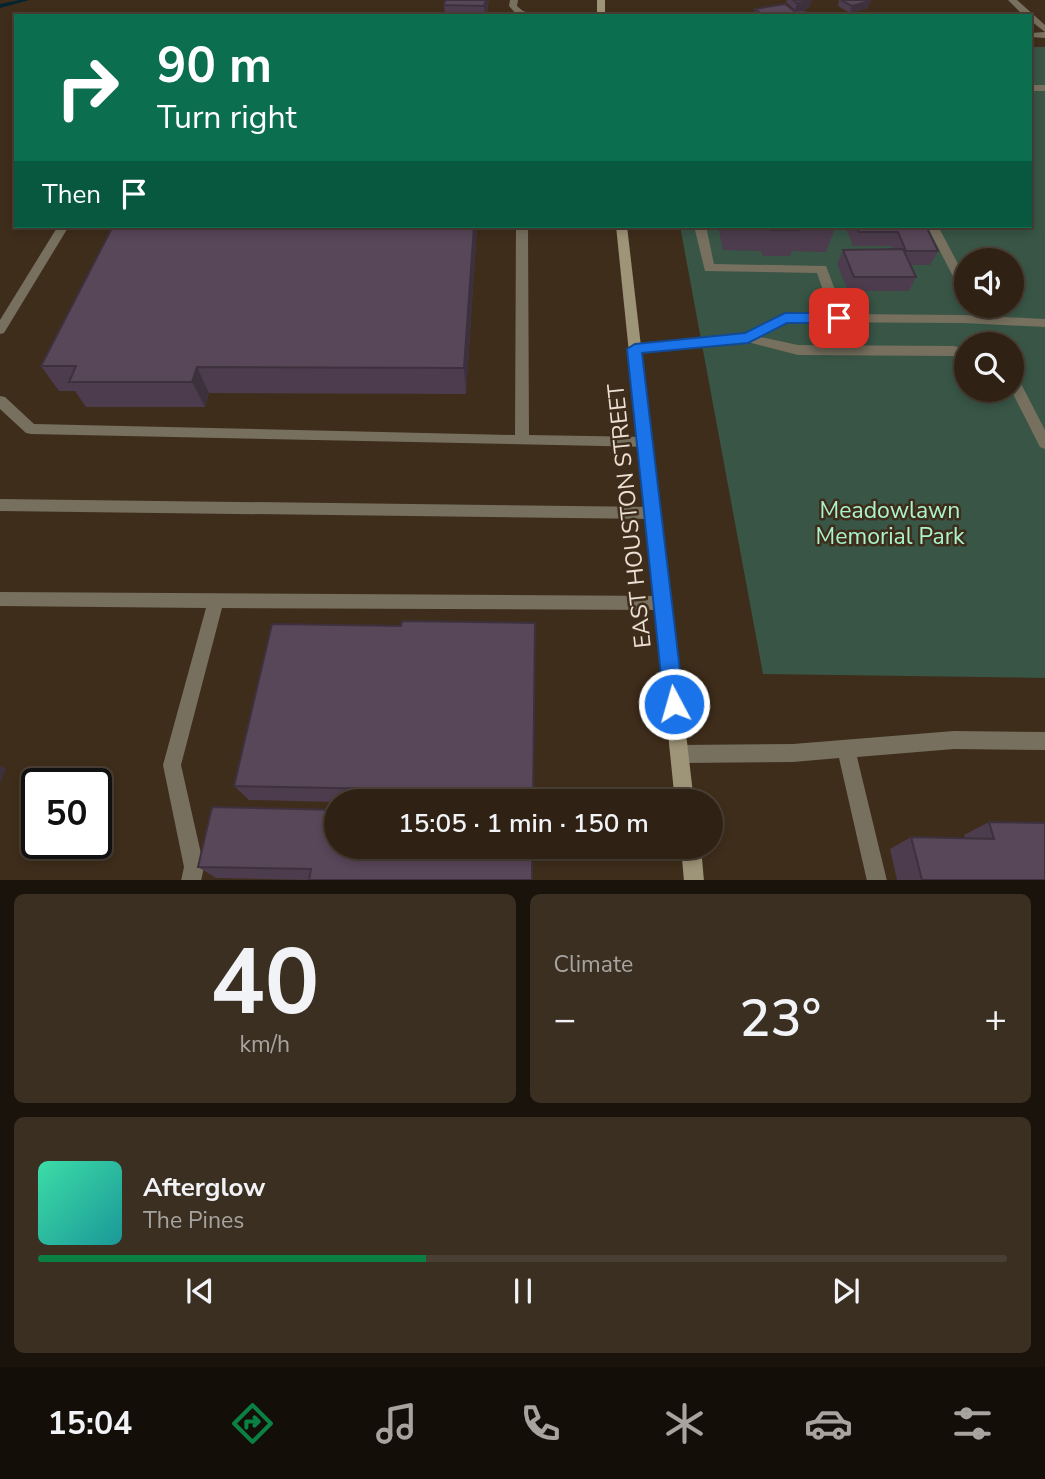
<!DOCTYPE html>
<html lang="en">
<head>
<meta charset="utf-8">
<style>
  body { margin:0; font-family:"Nunito Sans",sans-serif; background:#3b2f22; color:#f1f3f6; height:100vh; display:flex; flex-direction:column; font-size:26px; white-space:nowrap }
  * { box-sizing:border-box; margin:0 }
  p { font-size:23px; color:#a7a4a0 }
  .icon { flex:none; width:38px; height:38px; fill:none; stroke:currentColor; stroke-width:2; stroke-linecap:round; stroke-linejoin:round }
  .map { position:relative; height:880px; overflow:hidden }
  .details { display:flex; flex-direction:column; gap:14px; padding:14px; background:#1a130b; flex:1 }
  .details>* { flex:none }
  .hud { position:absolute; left:14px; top:14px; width:1018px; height:214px; border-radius:0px; box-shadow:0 4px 10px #0003,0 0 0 2px #4a3f34; background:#0b6e4f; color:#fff; overflow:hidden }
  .tools { position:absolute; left:954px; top:248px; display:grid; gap:14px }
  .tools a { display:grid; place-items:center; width:70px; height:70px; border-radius:50%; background:#2f2214; box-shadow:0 4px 10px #0003,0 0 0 2px #4a3f34; font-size:35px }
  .speed { position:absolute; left:21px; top:768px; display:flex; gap:14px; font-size:35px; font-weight:700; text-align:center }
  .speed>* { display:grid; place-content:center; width:91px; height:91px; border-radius:50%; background:#2f2214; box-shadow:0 4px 10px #0003,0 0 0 2px #4a3f34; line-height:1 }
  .speed .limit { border:4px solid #111; border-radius:10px; background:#fff; color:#111 }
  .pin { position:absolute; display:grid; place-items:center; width:60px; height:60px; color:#fff; margin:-30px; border-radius:14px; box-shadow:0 4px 10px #0006 }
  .me { position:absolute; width:77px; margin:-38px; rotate:354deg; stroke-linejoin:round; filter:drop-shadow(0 0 5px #0008) }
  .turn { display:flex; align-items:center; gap:24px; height:147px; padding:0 28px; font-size:32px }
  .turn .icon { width:91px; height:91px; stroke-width:2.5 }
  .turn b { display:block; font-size:49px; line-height:60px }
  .then { display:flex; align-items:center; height:66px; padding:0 28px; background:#0003; gap:14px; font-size:26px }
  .big { font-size:52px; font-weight:600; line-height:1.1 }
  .details .tile { flex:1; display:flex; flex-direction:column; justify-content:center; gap:10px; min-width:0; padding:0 24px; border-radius:10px; background:#3b2f22 }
  .details .dial { align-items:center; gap:0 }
  .dial b { font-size:91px; line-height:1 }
  .song { display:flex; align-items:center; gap:21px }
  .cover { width:84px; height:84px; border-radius:10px; background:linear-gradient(135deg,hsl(160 70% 55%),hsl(180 70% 35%)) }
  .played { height:7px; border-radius:4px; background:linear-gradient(90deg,#0b8043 40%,#4a3f34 40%) }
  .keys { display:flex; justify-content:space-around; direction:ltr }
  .heat { display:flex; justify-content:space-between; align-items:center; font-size:38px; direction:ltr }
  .details .tiles { flex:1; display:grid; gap:14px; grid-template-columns:1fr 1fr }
  .tile:last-child { grid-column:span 2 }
  .trip { position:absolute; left:324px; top:789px; width:399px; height:70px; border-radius:35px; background:#2f2214; box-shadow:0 4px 10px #0003,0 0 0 2px #4a3f34; font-weight:600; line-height:70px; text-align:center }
  .dock { display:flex; height:112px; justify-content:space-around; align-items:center; background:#130e08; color:#a7a4a0 }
  .dock .icon { width:49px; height:49px }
  .dock .active { color:#0b8043 }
  .dock b { font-size:32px; color:#f1f3f6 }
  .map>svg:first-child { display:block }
  .green { fill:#385546; fill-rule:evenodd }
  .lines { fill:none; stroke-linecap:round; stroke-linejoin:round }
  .stream { fill:#002431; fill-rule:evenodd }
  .lane { fill:#77705f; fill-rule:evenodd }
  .secondary { fill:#9e9478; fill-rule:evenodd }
  .wall { fill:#4c3c4d }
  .shaded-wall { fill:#3e313e }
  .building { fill:#584659; stroke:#3e313e; stroke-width:2 }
  .route { fill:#1a73e8; stroke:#114b97; stroke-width:2 }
  .labels { text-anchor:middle; stroke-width:5; stroke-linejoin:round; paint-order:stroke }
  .park-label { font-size:23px; fill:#aaf3cd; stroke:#3f2d1b }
  .street-label { font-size:23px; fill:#ece0d5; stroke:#3f2d1b }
</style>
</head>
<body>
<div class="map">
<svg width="1045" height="881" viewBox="0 0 1045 881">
  <rect width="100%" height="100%" fill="#3f2d1b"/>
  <path class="green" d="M1031 47H1045V678L763 674 680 226H1031ZM966 261H1012V306H966ZM966 345H1012V390H966Z"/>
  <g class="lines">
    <path class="stream" d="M20 0H29L0 8V4Z"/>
    <g class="lane">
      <path d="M510 0H518L517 6 523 11 537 16 517 15 509 6Z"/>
      <path d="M1008 0H1017L1045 25V38L1031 37V33L1045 32 1031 21V16H1024Z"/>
      <rect x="1031" y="85" width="14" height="6"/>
      <path d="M58 226H69L4 333 0 334V320Z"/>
      <path d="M516 226H528L529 435 645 437 650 439 652 443 650 447 31 434 26 433 0 409V396L5 397 34 424 515 435Z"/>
      <path d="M694 226H706L714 264 826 266 844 314 963 315 1045 319V327L963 323 787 322 761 337 798 345 954 346 966 350V360L953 356 798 355 748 342 629 352 628 349 634 344 746 334 785 314H831L817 273 705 271Z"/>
      <path d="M927 226H938L966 279V294L960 290Z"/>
      <path d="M1012 374 1017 376 1045 430V449L1040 447 1011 390Z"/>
      <path d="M0 499 653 507 658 509 660 513 658 517 653 519 0 511Z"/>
      <path d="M0 592 663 596 669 598 671 603 669 608 663 610 222 608 181 765 204 867 201 881H181L184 867 163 765 206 608 0 606Z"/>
      <path d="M954 731 1045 732V750L954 749 857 757 887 881H867L839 758 793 762 680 763 674 760 671 754 674 748 680 745 793 744Z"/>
    </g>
    <g class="secondary">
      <rect x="597" y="0" width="8" height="16"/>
      <path d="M616 226H627L694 802H675Z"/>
      <path d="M681 847H701L704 881H684Z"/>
    </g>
  </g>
  <g class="wall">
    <path d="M489 0 486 16H445L444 5Z"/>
    <path d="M787 0H809V8L795 10 786 2Z"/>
    <path d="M839 0H868L870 1 868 8 850 13 838 6Z"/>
    <path d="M755 9 794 11 811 16H754Z"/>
    <path d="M113 226H477L466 394 209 393 205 407H86L75 391H59L41 366Z"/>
    <path d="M718 226H836L826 252 792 251 790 256H763L761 251 723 250Z"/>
    <path d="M845 226H926L938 251 930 265H911L916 277 909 291H848L837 264 843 250H893L892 246H853Z"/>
    <path d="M272 624 533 802H336L249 800 234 786Z"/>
    <path d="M336 810 309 880 216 878 198 867Z"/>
    <path d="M989 822 1045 880H897L890 849 911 837 965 838 964 835Z"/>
  </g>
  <g class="shaded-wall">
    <path d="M486 0H489L485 16 484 6Z"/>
    <path d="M811 1 809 8 795 10 797 3Z"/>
    <path d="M870 1 868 8 850 13 852 6Z"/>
    <path d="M474 226H477L466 394 464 368Z"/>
    <path d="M197 367 209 393 205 407 192 382Z"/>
    <path d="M0 766 6 769 0 783Z"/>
  </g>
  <g class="building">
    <path d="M445 0H486L484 6 444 5Z"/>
    <path d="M793 0H809L811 1 797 3Z"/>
    <path d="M841 0H868L870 1 852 6Z"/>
    <path d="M785 4 794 11 804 10 811 16H764L755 9Z"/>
    <path d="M113 226H474L464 368 197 367 192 382H69L76 366H41Z"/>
    <path d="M770 226H797L799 230H771Z"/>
    <path d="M856 226H926L938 251H906L898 232H859Z"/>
    <path d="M903 249 916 277H854L843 250Z"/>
    <path d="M402 621 535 623 533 802H383L384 789 234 786 272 624 401 626Z"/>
    <path d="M212 807 336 810V847H532V880H309L311 869 198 867Z"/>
    <path d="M989 822 1045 823V880H922L911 837 994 839Z"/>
  </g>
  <path class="route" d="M785 313H839L846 318 839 323H787L748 343 642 353 684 704 681 711 674 714 667 711 664 704 627 349 635 344 745 333Z"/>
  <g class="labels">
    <g class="park-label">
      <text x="890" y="518">Meadowlawn<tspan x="890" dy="26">Memorial Park</tspan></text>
    </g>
    <g class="street-label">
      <text transform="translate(629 516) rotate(-96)" y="8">EAST HOUSTON STREET</text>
    </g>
  </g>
</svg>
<div class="tools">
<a><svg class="icon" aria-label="sound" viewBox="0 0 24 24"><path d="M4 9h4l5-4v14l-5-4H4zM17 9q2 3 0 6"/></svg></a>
<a><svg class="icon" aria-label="search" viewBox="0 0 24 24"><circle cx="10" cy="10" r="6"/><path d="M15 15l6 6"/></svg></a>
</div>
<div class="speed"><div class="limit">50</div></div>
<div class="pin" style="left:839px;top:318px;background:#d93025"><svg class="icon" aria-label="arrive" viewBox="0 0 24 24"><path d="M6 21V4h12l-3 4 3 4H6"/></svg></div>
<svg class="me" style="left:674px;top:704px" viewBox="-20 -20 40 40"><circle r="17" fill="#1a73e8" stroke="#fff" stroke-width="3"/><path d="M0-11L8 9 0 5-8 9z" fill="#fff"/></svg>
<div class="trip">15:05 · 1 min · 150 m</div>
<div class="hud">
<div class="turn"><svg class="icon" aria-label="right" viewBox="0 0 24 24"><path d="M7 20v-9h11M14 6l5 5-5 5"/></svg><div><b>90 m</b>Turn right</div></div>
<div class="then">Then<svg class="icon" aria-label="arrive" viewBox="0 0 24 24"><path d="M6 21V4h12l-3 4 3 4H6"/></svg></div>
</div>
</div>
<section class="details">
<div class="tiles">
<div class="tile dial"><b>40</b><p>km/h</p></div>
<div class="tile"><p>Climate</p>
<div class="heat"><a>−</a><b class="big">23°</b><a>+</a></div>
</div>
<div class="tile">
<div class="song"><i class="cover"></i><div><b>Afterglow</b><p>The Pines</p></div></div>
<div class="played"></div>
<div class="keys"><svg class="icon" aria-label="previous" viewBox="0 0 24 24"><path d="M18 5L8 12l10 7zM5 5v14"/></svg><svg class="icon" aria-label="pause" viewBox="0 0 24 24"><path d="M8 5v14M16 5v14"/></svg><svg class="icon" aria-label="next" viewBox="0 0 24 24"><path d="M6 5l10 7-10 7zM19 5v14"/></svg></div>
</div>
</div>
</section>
<nav class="dock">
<b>15:04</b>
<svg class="icon active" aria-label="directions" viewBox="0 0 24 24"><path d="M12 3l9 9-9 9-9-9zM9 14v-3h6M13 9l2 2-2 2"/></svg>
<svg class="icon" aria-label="music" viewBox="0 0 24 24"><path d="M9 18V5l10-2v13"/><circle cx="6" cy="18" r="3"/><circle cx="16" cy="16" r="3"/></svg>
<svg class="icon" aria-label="phone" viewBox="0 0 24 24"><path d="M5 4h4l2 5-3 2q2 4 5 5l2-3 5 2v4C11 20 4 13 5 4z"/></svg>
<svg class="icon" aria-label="climate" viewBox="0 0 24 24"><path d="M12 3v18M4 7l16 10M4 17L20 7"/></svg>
<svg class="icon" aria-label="car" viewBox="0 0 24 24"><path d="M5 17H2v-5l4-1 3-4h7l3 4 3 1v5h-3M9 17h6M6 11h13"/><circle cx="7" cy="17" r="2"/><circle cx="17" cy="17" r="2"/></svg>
<svg class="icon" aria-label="filters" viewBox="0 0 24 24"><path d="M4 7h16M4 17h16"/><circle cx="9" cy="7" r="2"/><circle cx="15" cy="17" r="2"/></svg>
</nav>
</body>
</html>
